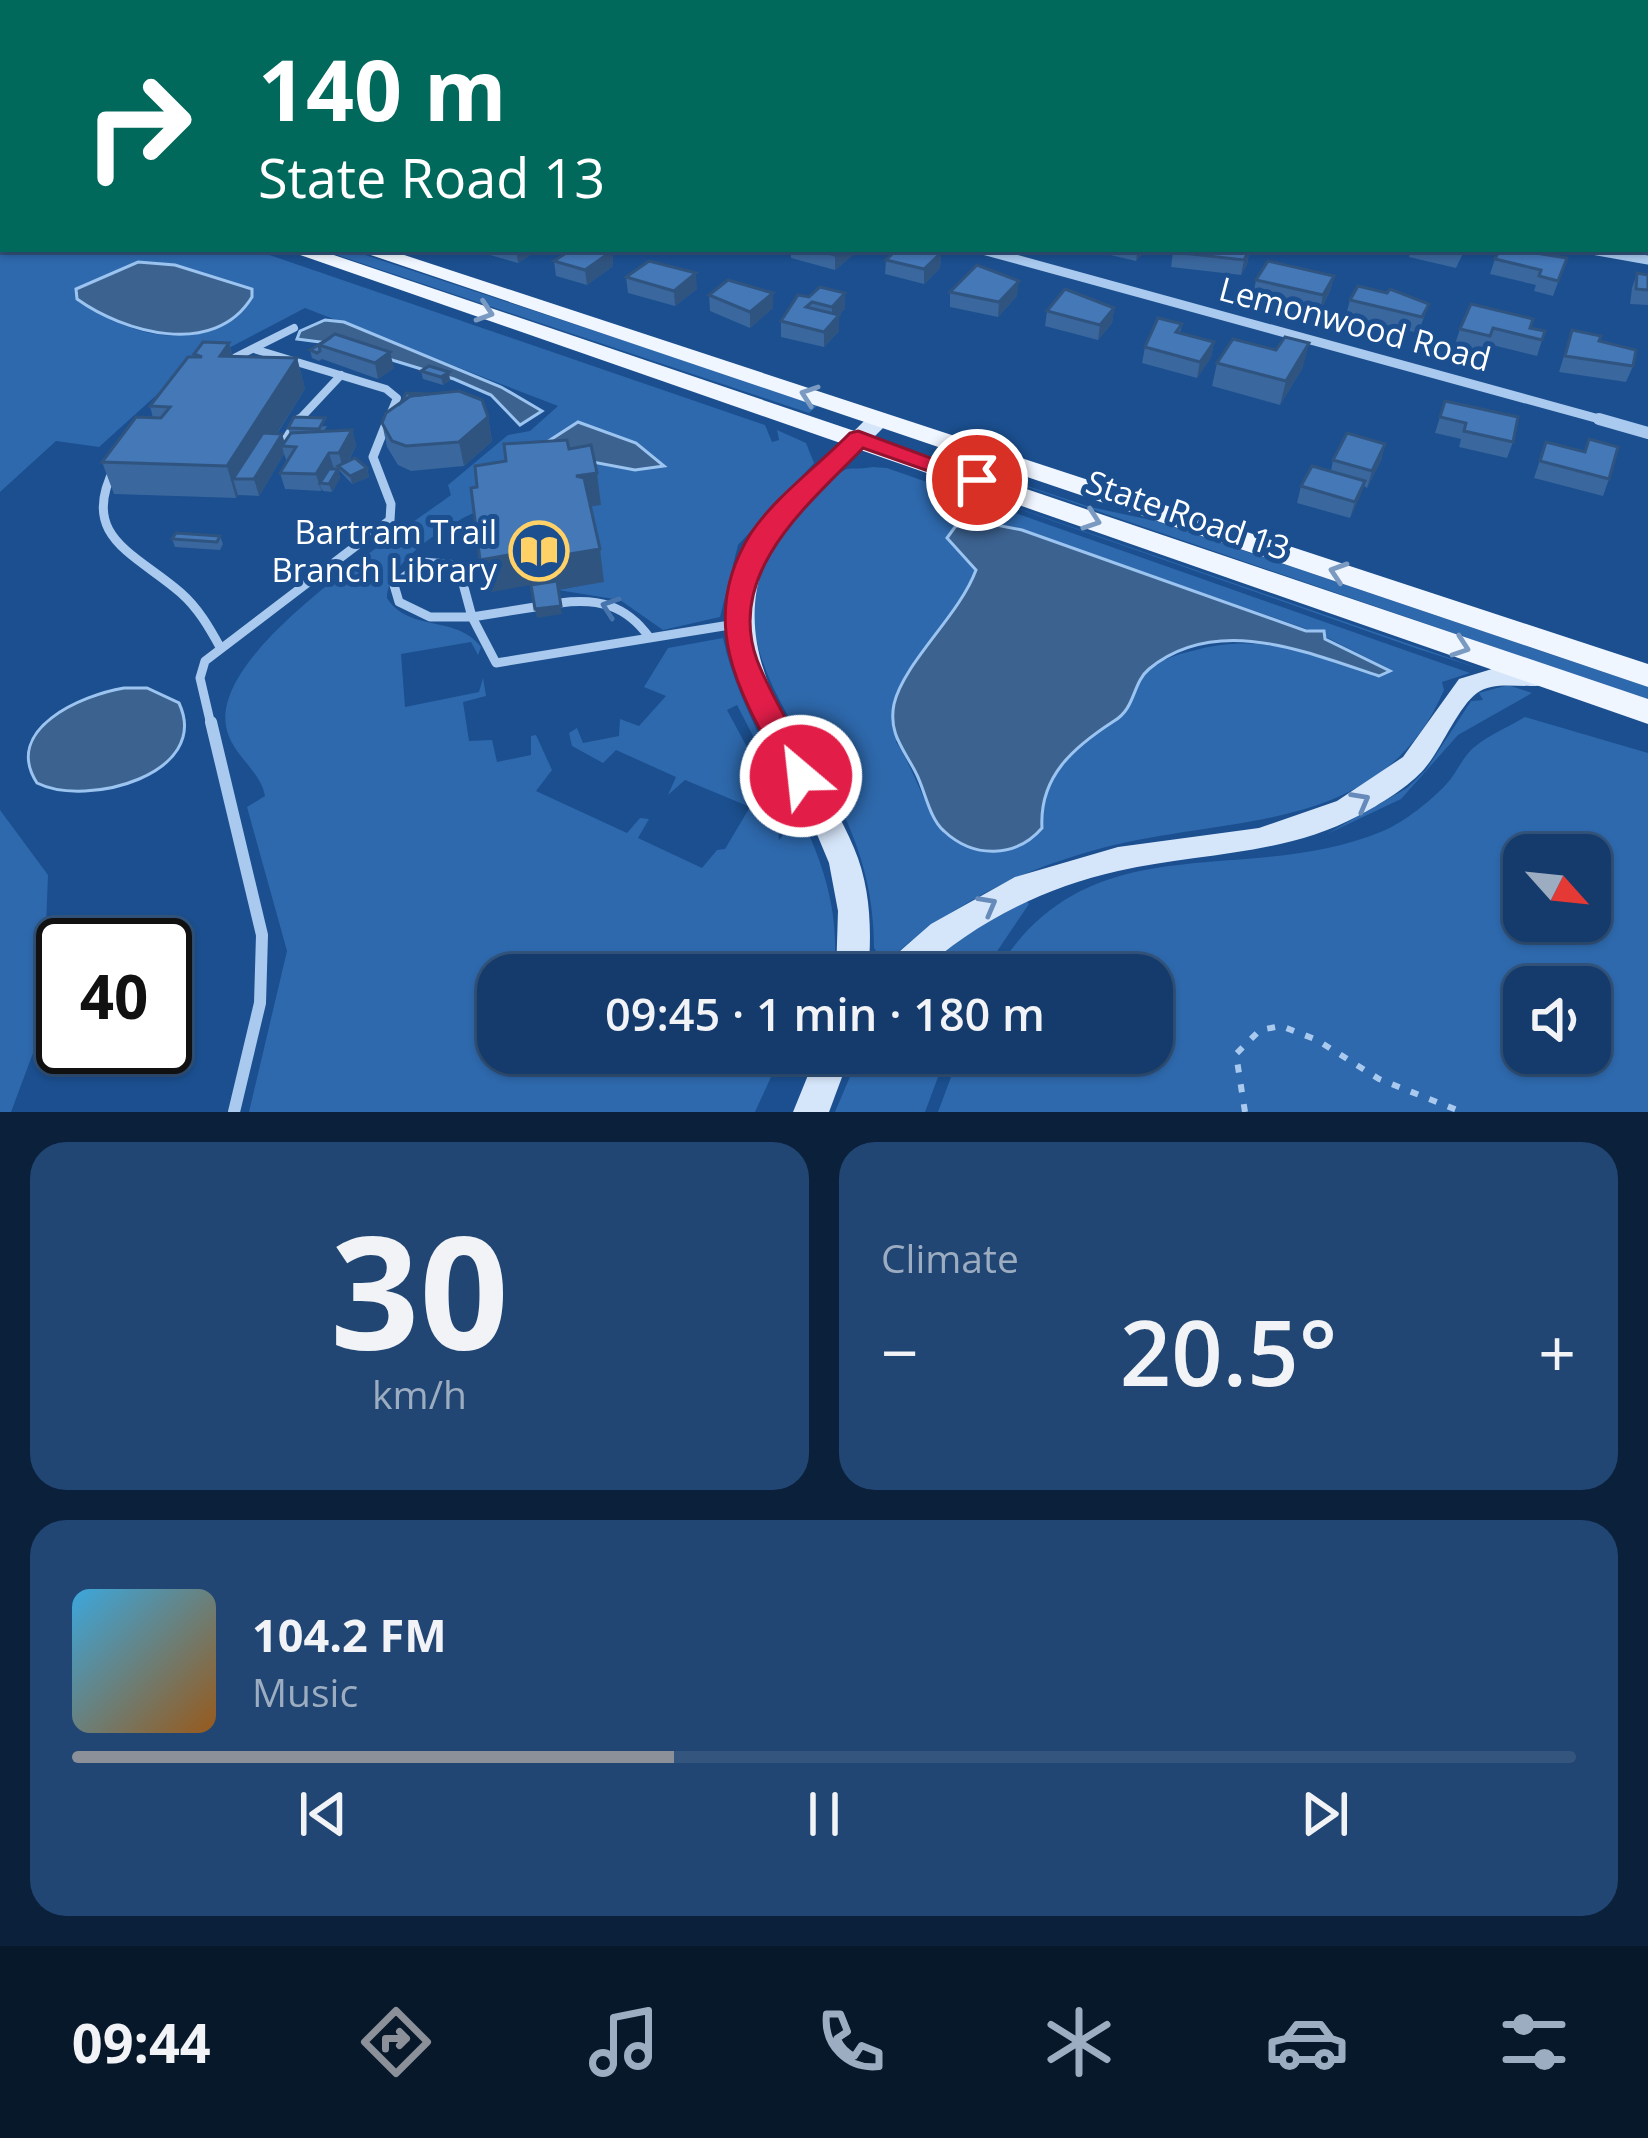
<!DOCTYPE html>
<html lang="en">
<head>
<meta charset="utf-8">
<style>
  body { margin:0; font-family:"Open Sans",sans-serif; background:#214673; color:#f1f3f6; height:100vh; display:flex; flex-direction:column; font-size:45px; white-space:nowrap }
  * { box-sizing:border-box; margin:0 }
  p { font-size:39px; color:#9dadc1 }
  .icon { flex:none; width:66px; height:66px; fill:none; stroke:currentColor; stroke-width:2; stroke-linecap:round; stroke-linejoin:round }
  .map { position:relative; height:1112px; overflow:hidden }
  .details { display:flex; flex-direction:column; gap:30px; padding:30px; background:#0b203b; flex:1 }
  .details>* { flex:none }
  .banner { position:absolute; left:0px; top:0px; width:1650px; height:252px; box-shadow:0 3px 9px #0004,0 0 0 3px #33557e; background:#00695c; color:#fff; overflow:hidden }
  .needle { width:78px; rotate:117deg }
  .tools { position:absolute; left:1503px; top:834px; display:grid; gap:24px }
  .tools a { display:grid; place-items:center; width:108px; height:108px; border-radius:24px; background:#143b6b; box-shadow:0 3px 9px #0004,0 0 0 3px #33557e; font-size:60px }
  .speed { position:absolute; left:36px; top:918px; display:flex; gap:24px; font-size:60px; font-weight:700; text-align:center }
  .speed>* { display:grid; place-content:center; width:156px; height:156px; border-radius:50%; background:#143b6b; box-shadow:0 3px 9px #0004,0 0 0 3px #33557e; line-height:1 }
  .speed .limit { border:6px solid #111; border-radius:18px; background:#fff; color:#111 }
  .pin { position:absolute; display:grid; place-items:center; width:102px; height:102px; color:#fff; margin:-51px; border:6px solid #fff; border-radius:50%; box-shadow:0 3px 12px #0007 }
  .me { position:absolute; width:132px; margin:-66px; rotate:332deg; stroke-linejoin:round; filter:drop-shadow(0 0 9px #0008) }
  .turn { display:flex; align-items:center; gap:42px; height:252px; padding:0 60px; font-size:54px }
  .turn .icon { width:156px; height:156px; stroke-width:2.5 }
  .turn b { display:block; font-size:84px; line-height:102px }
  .big { font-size:90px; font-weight:600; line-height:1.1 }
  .details .tile { flex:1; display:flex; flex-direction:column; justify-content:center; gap:18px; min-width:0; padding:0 42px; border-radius:36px; background:#214673 }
  .details .dial { align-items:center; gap:0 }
  .dial b { font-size:156px; line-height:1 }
  .song { display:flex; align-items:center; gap:36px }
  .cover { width:144px; height:144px; border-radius:18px; background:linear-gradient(135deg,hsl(200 70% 55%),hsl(30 70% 35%)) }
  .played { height:12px; border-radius:6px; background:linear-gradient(90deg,#8c9099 40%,#33557e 40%) }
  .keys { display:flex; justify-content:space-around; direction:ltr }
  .heat { display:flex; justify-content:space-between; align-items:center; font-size:66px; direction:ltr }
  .details .tiles { flex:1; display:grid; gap:30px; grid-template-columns:1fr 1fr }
  .tile:last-child { grid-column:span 2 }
  .trip { position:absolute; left:477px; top:954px; width:696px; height:120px; border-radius:36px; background:#143b6b; box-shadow:0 3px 9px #0004,0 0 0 3px #33557e; font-weight:600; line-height:120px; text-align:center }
  .dock { display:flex; height:192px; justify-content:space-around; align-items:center; background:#08182b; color:#9dadc1 }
  .dock .icon { width:84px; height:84px }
  .dock .selected { color:#8c9099 }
  .dock b { font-size:54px; color:#f1f3f6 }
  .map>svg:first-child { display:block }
  .green { fill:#2e69ad; fill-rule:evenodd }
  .water { fill:#3c6290; stroke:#9cc4f0; stroke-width:3 }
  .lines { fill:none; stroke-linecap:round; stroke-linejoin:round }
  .path { stroke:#a9c9ee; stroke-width:6; stroke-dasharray:8 12; stroke-linecap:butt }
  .lane-far2 { stroke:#a9c9ee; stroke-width:8 }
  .lane-far1 { stroke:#a9c9ee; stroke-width:9 }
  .lane { stroke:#a9c9ee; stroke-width:12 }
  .street-far1 { stroke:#a9c9ee; stroke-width:9 }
  .street { stroke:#a9c9ee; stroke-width:12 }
  .secondary { fill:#d6e6fa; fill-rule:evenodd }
  .primary { fill:#f0f6ff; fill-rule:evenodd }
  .wall { fill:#3a679d }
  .shaded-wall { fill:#305480 }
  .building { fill:#4478b7; stroke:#305480; stroke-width:3 }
  .oneway { stroke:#7b9ac1 }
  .oneway2 { stroke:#4674ac }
  .oneway3 { stroke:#668bba }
  .route { fill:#e11d48; stroke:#92132f; stroke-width:3 }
  .labels { text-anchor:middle; stroke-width:10; stroke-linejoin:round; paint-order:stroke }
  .street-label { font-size:33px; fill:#fff; stroke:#1b4f8f }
  .poi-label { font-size:33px; fill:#fff; stroke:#1b4f8f; text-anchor:end }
</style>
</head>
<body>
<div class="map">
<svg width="1648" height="1112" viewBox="0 0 1648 1112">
  <rect width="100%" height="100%" fill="#1b4f8f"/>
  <g class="green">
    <path d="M633 0H1105L1114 3H634Z"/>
    <path d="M0 160 3 249H252L765 425 772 442 779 440 777 430 806 443 814 463 738 545 720 617 663 630 620 600 558 590 604 581 482 509C450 523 388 559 387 598 409 633 456 614 481 647L478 655 471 642 401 654 405 707 479 692 483 678 486 696 463 702 469 741 492 740 497 762 531 755V736L536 735 552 770 536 791 627 833 640 818 649 819 638 838 702 868 717 850 725 849 750 807 685 780 668 795 676 777 616 750 603 763 572 746 569 733 577 728 583 743 619 736 620 719 639 726 666 696 644 687 668 648 723 638C748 756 851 847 833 975H498V1053H782L755 1112H249L287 951 247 807 265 796C260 769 231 755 226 726 213 649 396 536 451 495L448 485 508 435 530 431 558 406 305 308 181 373 99 447 56 441 0 492ZM138 262 175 265 252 289C235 302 212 327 191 333 153 343 107 320 77 299V289ZM737 705 783 794 786 832 779 840 775 799 727 710Z"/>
    <path d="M319 249H347L818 405 809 413Z"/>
    <path d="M911 447 1090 507 1156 521 1648 687V700Z"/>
    <path d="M873 467 887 468 1470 673 1442 682 1444 690C1380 839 1224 813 1095 850 1016 872 955 903 893 956L881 958 874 948C874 900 864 859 844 815 800 721 702 628 787 525 797 513 834 473 847 469 854 468 864 469 873 467ZM1022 530 1318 633 1387 668 1378 676C1312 655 1262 631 1192 651 1178 654 1160 660 1149 669 1134 681 1134 706 1114 721 1076 752 1039 772 1041 828 1017 857 967 861 941 827 922 803 914 768 896 742L931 641 964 602 976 570 947 537Z"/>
    <path d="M905 469 1481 669 1415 648Z"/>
    <path d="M1508 685 1532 693 1458 735 1401 799 1327 834 1407 788 1426 770 1471 701 1483 700 1479 693Z"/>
    <path d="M1525 717 1648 753V1112H938L960 1053H1152V975H994C1089 817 1241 890 1383 831 1403 823 1435 798 1449 781 1458 770 1465 753 1477 745 1491 734 1510 726 1525 717ZM1524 855H1590V921H1524ZM1524 987H1590V1053H1524Z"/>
    <path d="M0 810 48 875 42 1029 11 1112H0Z"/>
    <path d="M1026 900 1029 904 981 975H915L937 952Z"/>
    <path d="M860 1053H947L925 1112H835Z"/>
  </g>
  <g class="water">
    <path d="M138 262 175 265 252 289V297C214 359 123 332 77 299L76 289Z"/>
    <path d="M325 320 344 322 501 387 542 411 520 425 491 395 454 379 343 345 297 339 300 331Z"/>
    <path d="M578 422 636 443 664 466 635 470 555 455 547 442Z"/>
    <path d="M971 520 1022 530 1306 631H1324L1325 639 1390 671 1379 676C1309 653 1217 613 1149 669 1132 683 1136 708 1114 721 1074 747 1039 776 1042 828 1016 858 974 859 944 831 929 818 925 790 916 773 904 749 888 734 894 704 904 662 959 616 976 570L947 538 955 527Z"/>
    <path d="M124 688H147L179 703C212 774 87 808 37 783 2 729 82 695 124 688Z"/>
  </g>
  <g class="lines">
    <path class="path" d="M1245 1112 1236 1054 1260 1030 1281 1026 1317 1040 1379 1079 1462 1112"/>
    <g class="lane-far2">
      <path d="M254 349 386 389 397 398 387 422"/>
      <path d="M232 359 294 328"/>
      <path d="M297 422 341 375"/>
    </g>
    <g class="lane-far1">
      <path d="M279 450 299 419"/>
      <path d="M115 467C78 537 135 553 181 593 198 608 209 627 220 647"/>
      <path d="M423 562 458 565 472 617H430L399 602 394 585Z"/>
      <path d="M560 603C598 598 626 605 649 637"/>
      <path d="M472 617 496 663 736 624"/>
      <path d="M472 617 535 607"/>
      <path d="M211 725 200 678 205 661 390 520 391 504 373 457 388 419"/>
    </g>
    <path class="lane" d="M211 722 262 935 260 1003 234 1112"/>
    <g class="street-far1">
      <path d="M979 249 1610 422"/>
      <path d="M1586 249 1648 260"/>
    </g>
    <path class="street" d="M1599 419 1648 433"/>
    <g class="secondary">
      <path d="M880 412 891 418 888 423C862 449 836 475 810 502 798 514 781 527 773 542 714 658 812 747 854 848 871 888 872 932 868 975H836L838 911 829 863 806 808 746 697 733 660 728 621 733 580 756 530 872 413Z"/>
      <path d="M1492 669 1549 672 1553 678 1549 684C1528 690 1495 679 1477 693 1458 707 1442 748 1425 768 1410 786 1379 805 1358 816 1283 856 1198 853 1118 871 1042 888 974 923 917 975H879L884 965 931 924 1015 877 1118 847 1259 828 1337 801 1403 757 1459 679Z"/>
      <path d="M817 1053H851L829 1112H793Z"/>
    </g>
    <g class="primary">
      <path d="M0 141 3 142V154L0 153Z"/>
      <path d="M283 249H316L1648 699V724Z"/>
      <path d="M353 249H386L1648 664V687Z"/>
    </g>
  </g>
  <g class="wall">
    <path d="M535 0H572V3H536Z"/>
    <path d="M1131 0H1169L1163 3H1131Z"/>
    <path d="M1411 0H1454L1411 3Z"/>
    <path d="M1474 0H1531L1530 3H1475Z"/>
    <path d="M482 249H540L518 263 483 253Z"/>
    <path d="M791 249H860L835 270 791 258Z"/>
    <path d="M1102 249H1146L1136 261 1102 253Z"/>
    <path d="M1250 249 1247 264 1241 275 1171 267 1173 252Z"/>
    <path d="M1396 249H1465L1456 268 1409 257 1410 253Z"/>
    <path d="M612 251 613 266 587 285 556 276 554 261Z"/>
    <path d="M941 253 940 268 924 284 885 274 886 260Z"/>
    <path d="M1567 258 1553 296 1534 291 1536 285 1490 274 1495 259Z"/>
    <path d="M1637 273 1648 275V305L1630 304 1632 288Z"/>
    <path d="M1334 276 1330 291 1320 311 1253 295 1256 280Z"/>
    <path d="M626 277 697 289 675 306 628 293Z"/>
    <path d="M950 292 1017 296 998 317 950 307Z"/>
    <path d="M709 295 773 308 750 328 710 311Z"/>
    <path d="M798 295 845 308 839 315V331L824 347 781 337V321Z"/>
    <path d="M1350 300 1429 304 1418 333 1346 315Z"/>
    <path d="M1114 308 1112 323 1098 340 1045 326 1047 311Z"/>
    <path d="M1182 324 1180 333 1214 342 1211 357 1197 378 1142 363 1145 347Z"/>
    <path d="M1530 328 1545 331 1537 356 1488 344 1485 352 1455 344 1460 329Z"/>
    <path d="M1572 330 1599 341 1633 366 1626 382 1559 372Z"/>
    <path d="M335 334 394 368 378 379 322 359 319 361 312 358 310 350Z"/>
    <path d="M229 343 233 356 297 358 305 389 277 434 284 442 290 434 288 428 327 426 324 431 352 430 356 446 348 462 367 468 369 477 352 484 338 469 340 478 332 492 323 491 322 489 321 491 285 489 280 473 287 462 284 454 259 496 238 495 236 498 114 494 102 462 153 418 150 406 195 357 194 354Z"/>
    <path d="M1217 363 1303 367 1280 405 1212 386Z"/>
    <path d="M421 371 450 380 443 385 423 379Z"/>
    <path d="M1445 401 1513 442 1507 458 1459 447 1461 439 1435 433Z"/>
    <path d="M488 417 492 441 464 466 411 471 398 465 387 447 382 423Z"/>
    <path d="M1589 439 1609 479 1603 496 1534 478 1546 442 1584 452Z"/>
    <path d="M1385 444 1381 460 1367 488 1364 486 1350 518 1297 503 1301 486 1331 471 1333 460Z"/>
    <path d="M220 536 223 544 220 550 175 547 172 539Z"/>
  </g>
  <g class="shaded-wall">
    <path d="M121 0H153V1L148 3H122Z"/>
    <path d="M516 249H540L518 263Z"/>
    <path d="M842 249H860L835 270V255Z"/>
    <path d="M1138 249H1146L1136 261Z"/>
    <path d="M1250 249 1247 264 1241 275 1244 260Z"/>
    <path d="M612 251 613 266 587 285 585 270Z"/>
    <path d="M941 253 940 268 924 284V269Z"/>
    <path d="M696 273 697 289 675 306 674 291Z"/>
    <path d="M1334 276 1330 291 1320 311 1323 295Z"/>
    <path d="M1019 281 1017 296 998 317 999 302Z"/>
    <path d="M773 293V308L750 328V312Z"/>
    <path d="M845 293V308L832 322V307Z"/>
    <path d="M1114 308 1112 323 1098 340 1100 325Z"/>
    <path d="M839 315V331L824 347V332Z"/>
    <path d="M1214 342 1211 357 1197 378 1200 362Z"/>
    <path d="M229 343 238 374 220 356Z"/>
    <path d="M1309 343 1303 367 1280 405 1286 381Z"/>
    <path d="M390 352 394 368 378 379 375 363Z"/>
    <path d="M297 358 305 389 248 479H233L238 495 236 498 227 466Z"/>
    <path d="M449 372 450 380 443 385 441 377Z"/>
    <path d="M488 417 492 441 464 466 459 442Z"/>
    <path d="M352 430 356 446 343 470 339 453Z"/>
    <path d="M282 434 286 446H282L284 454 259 496 254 479Z"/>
    <path d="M1385 444 1381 460 1367 488 1372 471Z"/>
    <path d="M329 453 334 469 320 483 321 491 316 474Z"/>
    <path d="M367 468 369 477 352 484 350 476Z"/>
    <path d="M338 469 340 478 332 492 329 484Z"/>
    <path d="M597 473 601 505 580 508 576 476Z"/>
    <path d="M1365 481 1360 497 1350 518 1355 502Z"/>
    <path d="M600 549 604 582 533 594 531 585 486 593 480 560 527 552Z"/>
    <path d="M561 606 562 614 537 618 535 609Z"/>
  </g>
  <g class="building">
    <path d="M667 0H703L698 3H678Z"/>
    <path d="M572 249H605L612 251 585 270 554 261Z"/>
    <path d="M812 249H842L835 255Z"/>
    <path d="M897 249H923L941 253 924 269 886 260Z"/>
    <path d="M1175 249H1250L1244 260 1173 252Z"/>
    <path d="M1500 249H1510L1567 258 1558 281 1539 276 1541 270 1495 259Z"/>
    <path d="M649 261 696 273 674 291 626 277Z"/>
    <path d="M1268 261 1334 276 1323 295 1256 280Z"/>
    <path d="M977 265 1019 281 999 302 950 292Z"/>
    <path d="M1637 273 1648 275V290L1636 289Z"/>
    <path d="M728 280 773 293 750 312 709 295Z"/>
    <path d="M1358 286 1387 293 1390 289 1429 304 1422 317 1350 300Z"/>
    <path d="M820 287 845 293 832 307 812 302 806 307 839 315 824 332 781 321 798 295 809 297Z"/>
    <path d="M1065 289 1114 308 1100 325 1047 311Z"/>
    <path d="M1471 304 1533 319 1530 328 1545 331 1542 340 1493 328 1490 336 1460 329Z"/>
    <path d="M1158 318 1182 324 1176 332 1214 342 1200 362 1145 347Z"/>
    <path d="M1572 330 1601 336 1599 341 1636 350 1633 366 1565 356Z"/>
    <path d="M335 334 390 352 375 363 319 345Z"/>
    <path d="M331 337 319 345 320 351 317 353 310 350Z"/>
    <path d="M1285 337 1309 343 1286 381 1217 363 1233 339 1276 350Z"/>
    <path d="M203 342 229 343 220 356 297 358 227 466 102 462 136 417 161 418 170 407 150 406 188 357H202L194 354Z"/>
    <path d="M429 366 449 372 441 377 421 371Z"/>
    <path d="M459 391 482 400 488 417 459 442 406 446 392 441 382 423 386 413 410 396Z"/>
    <path d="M406 393 429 394 410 396 402 402Z"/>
    <path d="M1445 401 1518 417 1513 442 1464 431 1466 423 1440 417Z"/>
    <path d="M294 417 325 418 319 429 288 428Z"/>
    <path d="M352 430 339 453H329L316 474 280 473 296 447 282 446 291 433Z"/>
    <path d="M263 433 282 434 254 479H233Z"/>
    <path d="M1347 433 1385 444 1372 471 1333 460Z"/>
    <path d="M1589 439 1618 447 1609 479 1540 461 1546 442 1585 452Z"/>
    <path d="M567 440 569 449 591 445 597 473 576 476 584 478 600 549 527 561V552L480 560 471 488 477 487 475 466 506 461 504 444Z"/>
    <path d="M355 458 367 468 350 476 338 466Z"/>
    <path d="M1312 466 1365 481 1355 502 1301 486Z"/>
    <path d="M329 469H338L329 484 320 483Z"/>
    <path d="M176 533 220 536 217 542 172 539Z"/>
    <path d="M557 581 561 606 535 609 531 585Z"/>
  </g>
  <defs><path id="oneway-chevron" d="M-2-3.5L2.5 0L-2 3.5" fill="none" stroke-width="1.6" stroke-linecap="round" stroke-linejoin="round" transform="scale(3)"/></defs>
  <g class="oneway">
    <use href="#oneway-chevron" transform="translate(485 312) rotate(18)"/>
    <use href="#oneway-chevron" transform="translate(809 395) rotate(-161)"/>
    <use href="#oneway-chevron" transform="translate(1092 520) rotate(19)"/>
    <use href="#oneway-chevron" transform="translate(1338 572) rotate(-162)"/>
    <use href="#oneway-chevron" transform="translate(1461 647) rotate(19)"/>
  </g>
  <use class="oneway2" href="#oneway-chevron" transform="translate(610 607) rotate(-161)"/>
  <g class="oneway3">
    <use href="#oneway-chevron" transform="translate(1361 801) rotate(-29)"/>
    <use href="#oneway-chevron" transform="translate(988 905) rotate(-29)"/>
  </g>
  <path class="route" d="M858 431 990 480 977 488 863 448C809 504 725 572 757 660 772 699 798 738 817 776L801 787 790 784C744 701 693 625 751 533 775 497 819 465 850 433Z"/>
  <defs>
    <symbol id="library-ring" viewBox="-11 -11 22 22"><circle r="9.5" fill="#1b4f8f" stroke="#ffd166" stroke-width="1.5"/><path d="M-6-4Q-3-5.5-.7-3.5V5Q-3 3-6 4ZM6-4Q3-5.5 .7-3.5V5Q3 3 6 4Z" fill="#ffd166"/></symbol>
  </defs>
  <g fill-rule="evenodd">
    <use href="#library-ring" x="506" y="518" width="66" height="66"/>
  </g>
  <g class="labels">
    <g class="street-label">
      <text transform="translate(1355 324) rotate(15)" y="12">Lemonwood Road</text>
      <text transform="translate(1188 515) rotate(19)" y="12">State Road 13</text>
    </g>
    <g class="poi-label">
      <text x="497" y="544">Bartram Trail<tspan x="497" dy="38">Branch Library</tspan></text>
    </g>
  </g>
</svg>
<div class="tools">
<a><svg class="needle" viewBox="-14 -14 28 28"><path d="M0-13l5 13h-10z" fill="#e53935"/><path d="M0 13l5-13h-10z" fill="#9dadc1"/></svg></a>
<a><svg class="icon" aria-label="sound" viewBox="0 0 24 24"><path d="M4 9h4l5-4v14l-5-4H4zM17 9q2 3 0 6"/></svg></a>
</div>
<div class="speed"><div class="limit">40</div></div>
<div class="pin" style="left:977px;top:480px;background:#d93025"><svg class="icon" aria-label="arrive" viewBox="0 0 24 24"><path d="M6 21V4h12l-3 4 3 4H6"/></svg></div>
<svg class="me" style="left:801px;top:776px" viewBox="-20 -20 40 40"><circle r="17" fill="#e11d48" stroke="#fff" stroke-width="3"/><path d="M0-11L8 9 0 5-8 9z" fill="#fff"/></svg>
<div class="trip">09:45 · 1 min · 180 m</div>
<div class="banner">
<div class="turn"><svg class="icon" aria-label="right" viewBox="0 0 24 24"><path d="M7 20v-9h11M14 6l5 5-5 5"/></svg><div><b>140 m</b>State Road 13</div></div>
</div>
</div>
<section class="details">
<div class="tiles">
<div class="tile dial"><b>30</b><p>km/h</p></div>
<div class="tile"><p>Climate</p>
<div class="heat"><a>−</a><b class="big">20.5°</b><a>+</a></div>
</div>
<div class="tile">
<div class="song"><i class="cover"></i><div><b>104.2 FM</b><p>Music</p></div></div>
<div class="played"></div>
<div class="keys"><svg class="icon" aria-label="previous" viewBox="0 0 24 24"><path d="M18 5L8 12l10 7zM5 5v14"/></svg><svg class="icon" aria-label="pause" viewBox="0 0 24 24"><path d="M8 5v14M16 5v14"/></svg><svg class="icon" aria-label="next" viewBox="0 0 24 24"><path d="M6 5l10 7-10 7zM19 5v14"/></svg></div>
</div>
</div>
</section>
<nav class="dock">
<b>09:44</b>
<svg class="icon selected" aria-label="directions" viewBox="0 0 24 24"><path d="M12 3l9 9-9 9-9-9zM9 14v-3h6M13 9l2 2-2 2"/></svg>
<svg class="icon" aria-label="music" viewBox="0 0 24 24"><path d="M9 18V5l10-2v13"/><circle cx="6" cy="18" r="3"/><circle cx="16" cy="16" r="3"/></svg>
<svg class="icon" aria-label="phone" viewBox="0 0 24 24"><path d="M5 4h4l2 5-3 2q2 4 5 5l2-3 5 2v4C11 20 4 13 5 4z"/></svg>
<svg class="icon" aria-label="climate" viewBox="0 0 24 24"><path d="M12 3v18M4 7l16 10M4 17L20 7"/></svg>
<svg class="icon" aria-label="car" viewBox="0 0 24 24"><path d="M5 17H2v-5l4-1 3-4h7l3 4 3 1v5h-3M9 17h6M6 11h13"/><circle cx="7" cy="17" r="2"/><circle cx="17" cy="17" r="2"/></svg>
<svg class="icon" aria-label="filters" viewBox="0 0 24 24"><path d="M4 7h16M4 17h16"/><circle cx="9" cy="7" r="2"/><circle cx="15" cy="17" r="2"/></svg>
</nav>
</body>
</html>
